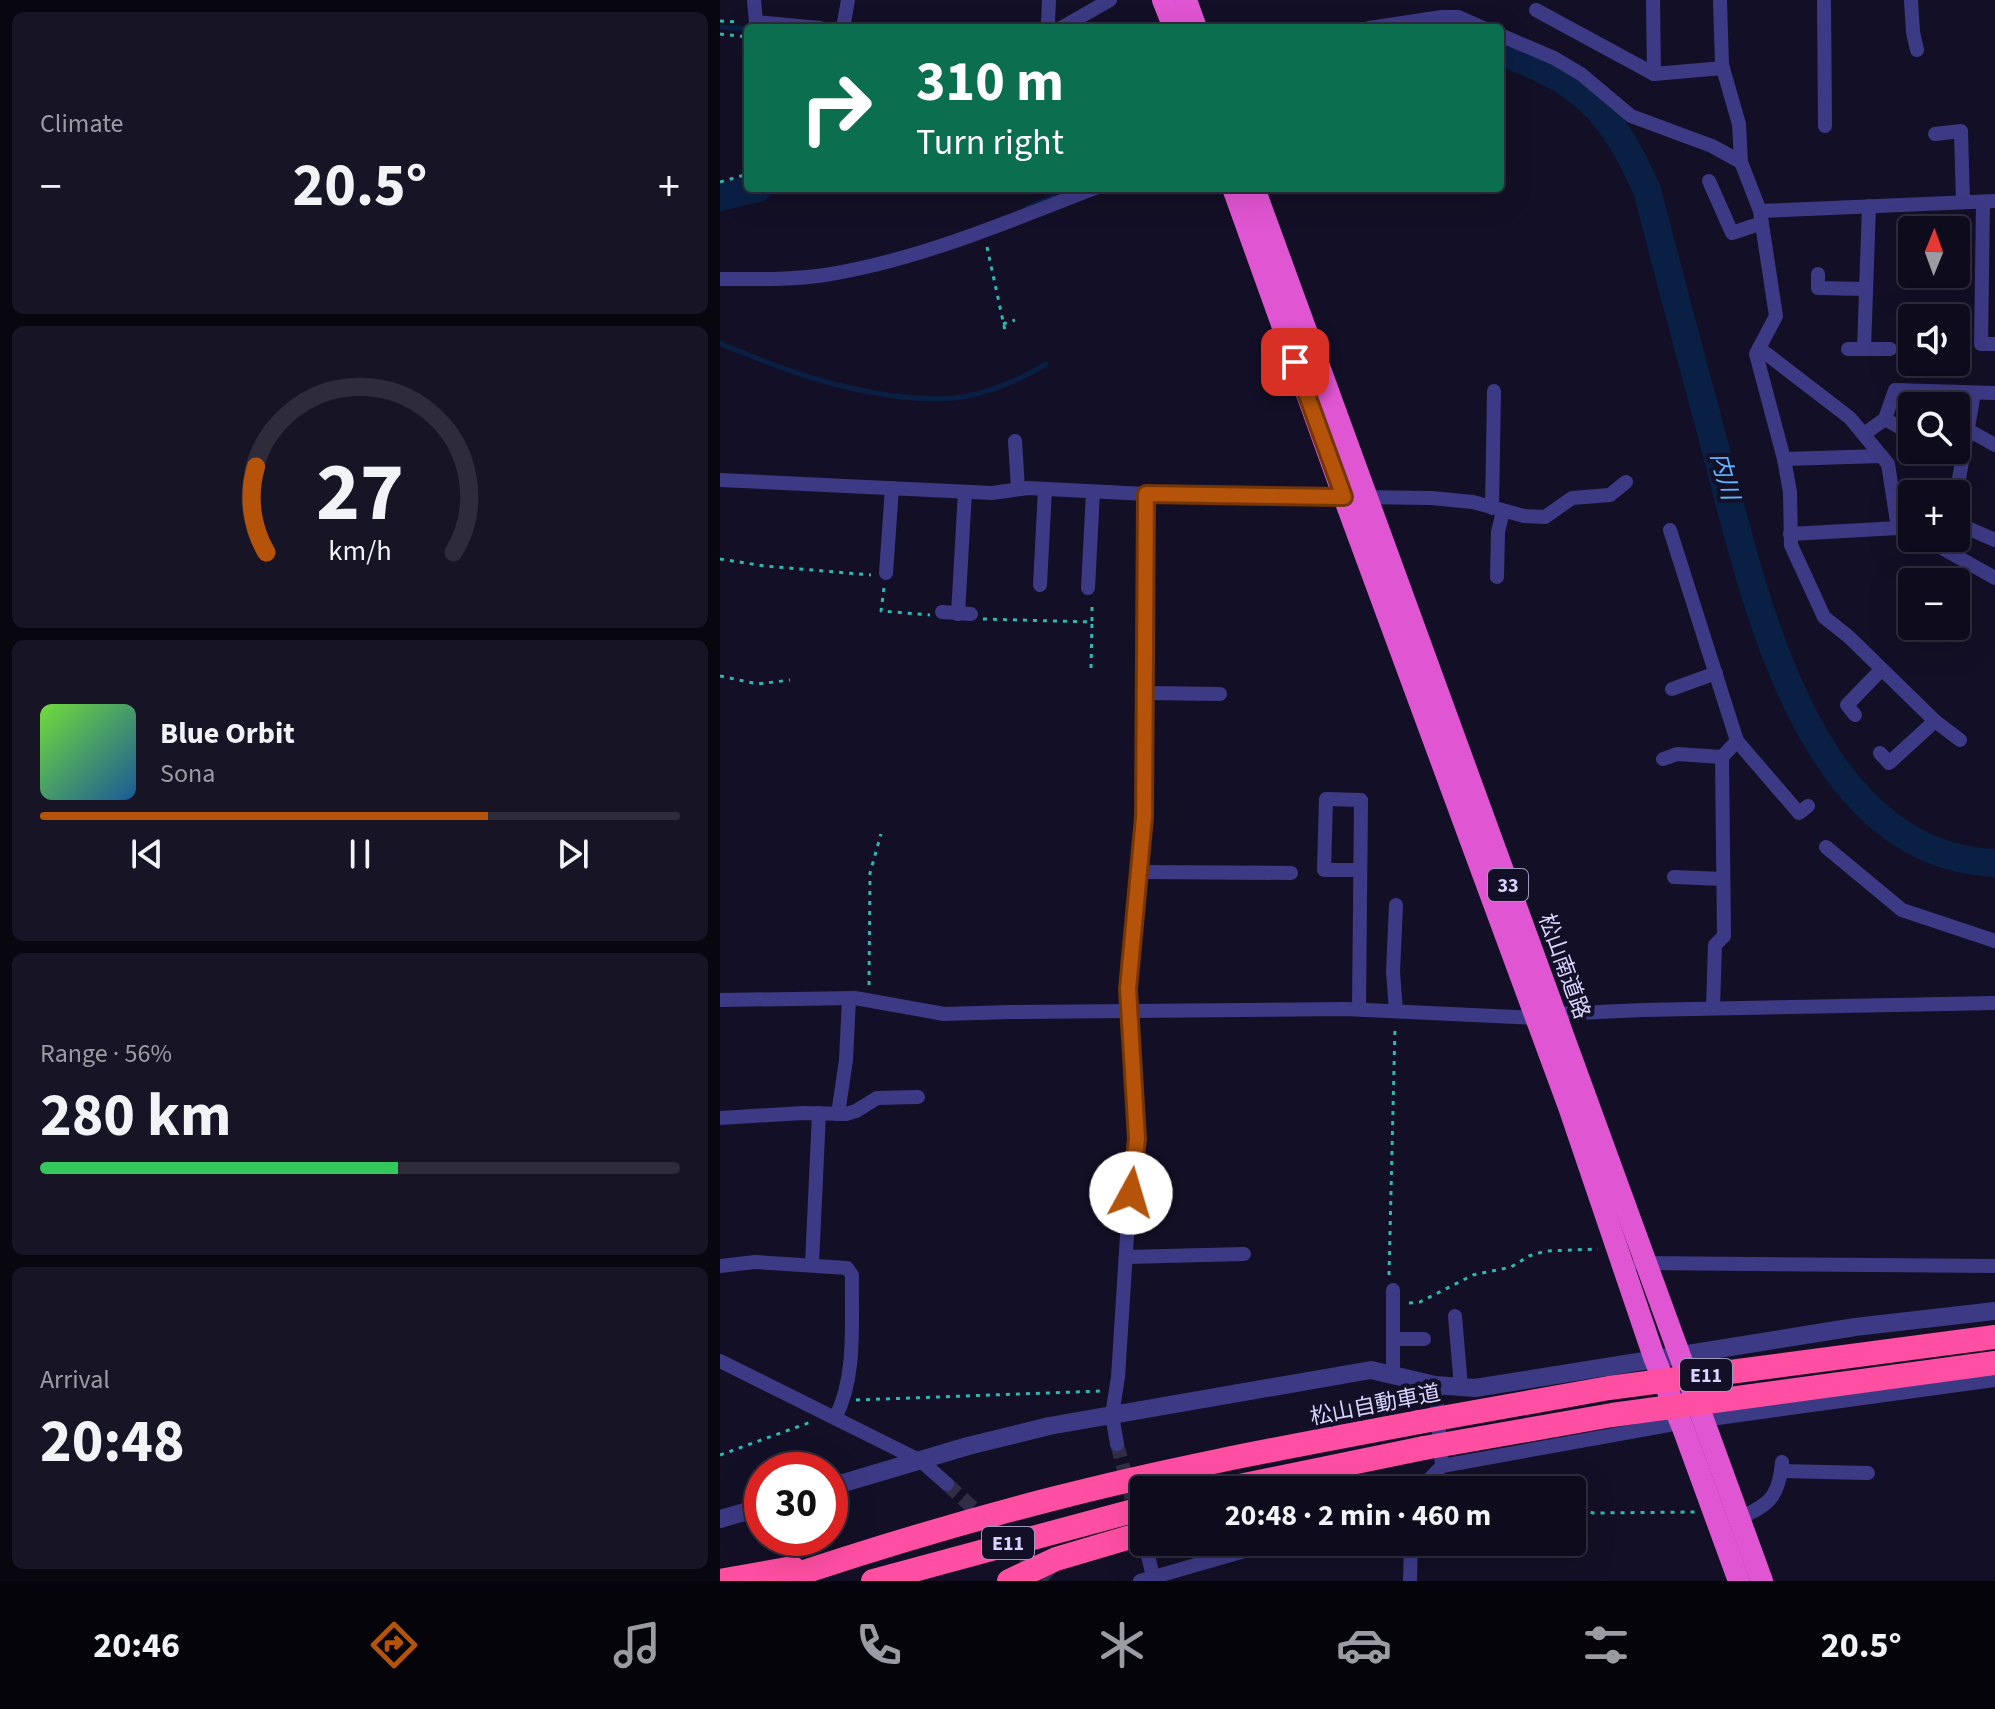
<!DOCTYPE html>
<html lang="en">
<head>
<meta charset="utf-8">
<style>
  body { margin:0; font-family:"Source Sans 3","Noto Sans JP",sans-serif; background:#171425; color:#f1f3f6; height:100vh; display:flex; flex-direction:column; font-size:30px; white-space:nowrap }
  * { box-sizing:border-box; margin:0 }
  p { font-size:26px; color:#9b9ba3 }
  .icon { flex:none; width:44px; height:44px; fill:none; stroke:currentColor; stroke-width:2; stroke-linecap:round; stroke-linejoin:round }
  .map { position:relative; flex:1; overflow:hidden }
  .panel { display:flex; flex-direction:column; gap:12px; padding:12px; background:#08060f; width:720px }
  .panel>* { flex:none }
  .banner { position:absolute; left:24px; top:24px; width:760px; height:168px; border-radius:8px; box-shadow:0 8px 32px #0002,0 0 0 2px #2e2b3b; background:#0b6e4f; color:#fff; overflow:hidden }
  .needle { width:52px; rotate:1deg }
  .buttons { position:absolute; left:1178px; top:216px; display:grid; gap:16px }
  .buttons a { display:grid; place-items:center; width:72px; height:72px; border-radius:8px; background:#0e0b1c; box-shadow:0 8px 32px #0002,0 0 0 2px #2e2b3b; font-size:40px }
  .speed { position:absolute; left:24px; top:1452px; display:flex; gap:16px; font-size:40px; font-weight:700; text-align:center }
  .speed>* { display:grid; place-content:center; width:104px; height:104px; border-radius:50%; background:#0e0b1c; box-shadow:0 8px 32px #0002,0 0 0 2px #2e2b3b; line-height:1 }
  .speed .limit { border:12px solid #d22; background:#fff; color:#111 }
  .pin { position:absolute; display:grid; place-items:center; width:68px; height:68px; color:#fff; margin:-34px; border-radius:16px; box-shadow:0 4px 12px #0006 }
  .me { position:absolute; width:88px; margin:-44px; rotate:6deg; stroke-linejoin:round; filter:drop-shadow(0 0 6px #0008) }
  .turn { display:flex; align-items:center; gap:28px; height:168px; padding:0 40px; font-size:36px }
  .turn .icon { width:104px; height:104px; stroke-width:2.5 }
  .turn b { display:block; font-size:56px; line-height:68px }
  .big { font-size:60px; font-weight:700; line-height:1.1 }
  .panel .tile { flex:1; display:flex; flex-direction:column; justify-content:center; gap:12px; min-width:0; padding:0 28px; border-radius:12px; background:#171425 }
  .panel .dial { align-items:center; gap:0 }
  .dial svg { height:208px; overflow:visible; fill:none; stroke:#2e2b3b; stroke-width:7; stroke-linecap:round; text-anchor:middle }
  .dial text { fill:#f1f3f6; stroke:none }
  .song { display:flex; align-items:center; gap:24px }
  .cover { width:96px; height:96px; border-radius:12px; background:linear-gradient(135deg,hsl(100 70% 55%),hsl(210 70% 35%)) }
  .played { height:8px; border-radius:4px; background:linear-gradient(90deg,#b45309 70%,#2e2b3b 70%) }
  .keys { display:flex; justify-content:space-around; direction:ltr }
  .heat { display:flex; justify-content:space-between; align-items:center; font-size:44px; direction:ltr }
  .charge { height:12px; border-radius:6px; background:linear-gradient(90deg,#34c759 56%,#2e2b3b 0) }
  .trip { position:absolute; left:410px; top:1476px; width:456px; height:80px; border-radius:8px; background:#0e0b1c; box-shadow:0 8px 32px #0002,0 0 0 2px #2e2b3b; font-weight:700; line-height:80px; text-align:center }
  .dock { display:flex; height:128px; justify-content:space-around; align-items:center; background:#06040b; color:#9b9ba3 }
  .dock .icon { width:56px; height:56px }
  .dock .active { color:#b45309 }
  .dock b { font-size:36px; color:#f1f3f6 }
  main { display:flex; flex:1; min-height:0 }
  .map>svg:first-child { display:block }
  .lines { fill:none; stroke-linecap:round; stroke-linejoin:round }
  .stream { stroke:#0a1f44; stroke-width:5 }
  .river { stroke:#0a1f44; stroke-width:28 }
  .minor-tunnel { stroke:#312d47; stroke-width:14; stroke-dasharray:14 7; stroke-linecap:butt }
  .path { stroke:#2fb8b0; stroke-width:3; stroke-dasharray:4 6; stroke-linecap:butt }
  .minor { stroke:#3d3a85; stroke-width:14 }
  .tertiary { stroke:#3d3a85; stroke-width:18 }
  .trunk { stroke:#e055d1; stroke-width:22 }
  .motorway { stroke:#ff4fa3; stroke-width:24 }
  .motorway-bridge { stroke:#ff4fa3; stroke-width:24 }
  .route-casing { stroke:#753606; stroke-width:20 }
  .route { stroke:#b45309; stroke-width:14 }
  .labels { text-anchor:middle; stroke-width:8; stroke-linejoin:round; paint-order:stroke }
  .shield { fill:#130f26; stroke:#9e99be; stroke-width:2 }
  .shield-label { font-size:20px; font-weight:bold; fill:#d9d4ff }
  .street-label { font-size:22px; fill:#d9d4ff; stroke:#130f26 }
  .water-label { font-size:24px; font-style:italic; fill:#62b6ff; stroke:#130f26 }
</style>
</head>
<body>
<main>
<section class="panel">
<div class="tile"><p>Climate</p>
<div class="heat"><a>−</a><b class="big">20.5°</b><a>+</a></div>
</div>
<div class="tile dial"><svg viewBox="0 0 100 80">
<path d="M14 69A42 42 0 1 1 86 69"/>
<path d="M14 69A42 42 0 0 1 10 36" stroke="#b45309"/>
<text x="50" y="56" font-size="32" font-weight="700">27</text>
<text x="50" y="72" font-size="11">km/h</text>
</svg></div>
<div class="tile">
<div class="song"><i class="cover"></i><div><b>Blue Orbit</b><p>Sona</p></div></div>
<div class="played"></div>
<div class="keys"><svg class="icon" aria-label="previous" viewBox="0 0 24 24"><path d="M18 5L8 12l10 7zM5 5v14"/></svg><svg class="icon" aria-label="pause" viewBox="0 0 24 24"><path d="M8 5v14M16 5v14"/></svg><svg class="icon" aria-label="next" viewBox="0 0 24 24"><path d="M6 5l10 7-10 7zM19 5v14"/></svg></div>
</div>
<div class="tile"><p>Range · 56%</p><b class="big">280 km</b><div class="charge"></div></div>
<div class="tile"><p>Arrival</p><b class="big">20:48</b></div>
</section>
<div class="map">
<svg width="1275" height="1581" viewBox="0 0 1275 1581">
  <rect width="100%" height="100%" fill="#130f26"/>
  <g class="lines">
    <g class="stream">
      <path d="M0 27 28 29"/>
      <path d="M308 207 333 197 330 188"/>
      <path d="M0 343C9 348 19 351 29 355 88 380 169 403 234 398 265 395 300 380 326 364"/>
    </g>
    <g class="river">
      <path d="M780 52C864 81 891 111 927 190 949 276 972 361 995 447 1033 591 1087 856 1275 863"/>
      <path d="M0 197 38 188"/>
    </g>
    <g class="minor-tunnel">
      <path d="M397 1444 416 1514"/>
      <path d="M227 1484 332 1581"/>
    </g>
    <g class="path">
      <path d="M0 21 20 22"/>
      <path d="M0 34 28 37"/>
      <path d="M0 182 28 174"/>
      <path d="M267 247 286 335"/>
      <path d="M283 324 295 320"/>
      <path d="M0 559 45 566 151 575"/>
      <path d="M164 588 161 611 210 615"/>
      <path d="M263 619 372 622V602"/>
      <path d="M371 668 372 622"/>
      <path d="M0 676 38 684 70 680"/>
      <path d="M149 985 150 873 161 834"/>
      <path d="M669 1275 675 1027"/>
      <path d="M689 1303 700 1302 753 1275 791 1267 809 1256 826 1251 878 1249"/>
      <path d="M136 1400 381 1391"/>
      <path d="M0 1455 91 1422"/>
      <path d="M852 1505 873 1513 975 1512"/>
    </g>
    <g class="minor">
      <path d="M34 0 36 22 100 28"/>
      <path d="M329 0 328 22 330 28"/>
      <path d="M933 0 934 74"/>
      <path d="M1000 0 1002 65 1019 124 1021 162 1040 211 1056 316 1036 354 1064 459 1070 492 1071 545 1104 617 1129 637 1215 721 1240 740"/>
      <path d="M1104 0 1105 126"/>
      <path d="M1191 0 1193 32 1197 50"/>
      <path d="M816 10 934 74 1003 68"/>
      <path d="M123 28 128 0"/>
      <path d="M341 28 390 0"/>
      <path d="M649 28 722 17H738L763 28"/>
      <path d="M780 35 834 58 861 74 911 116 992 146 1021 162"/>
      <path d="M1215 134 1241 131 1243 202"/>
      <path d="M989 181 1012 233 1042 223"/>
      <path d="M1263 202 1261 344H1274"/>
      <path d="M1040 211 1275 201"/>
      <path d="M1098 274V288L1146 289"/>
      <path d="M0 279C35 279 71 280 105 275 199 260 287 222 375 188"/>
      <path d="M1039 348 1130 418 1168 464 1178 528"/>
      <path d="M1128 349H1170"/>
      <path d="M1144 349 1149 206"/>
      <path d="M1165 419 1179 427H1192"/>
      <path d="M1236 426H1241L1275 445"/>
      <path d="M1144 434 1165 419 1175 390 1275 393"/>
      <path d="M295 441 298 488"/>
      <path d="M1064 459 1162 456"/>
      <path d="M0 480 272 493 308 488 426 494"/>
      <path d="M1236 496 1254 393"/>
      <path d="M772 508 774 391"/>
      <path d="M1236 523 1275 540"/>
      <path d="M950 530 1017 741 1079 813 1088 806"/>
      <path d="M1070 534 1178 528 1192 533"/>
      <path d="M1204 538 1275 578"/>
      <path d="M166 573 172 488"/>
      <path d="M777 577 778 532 783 511"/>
      <path d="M320 585 325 489"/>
      <path d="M368 588 373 492"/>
      <path d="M222 612 251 614"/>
      <path d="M238 614 245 492"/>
      <path d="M952 689 996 673"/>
      <path d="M424 693 500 694"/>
      <path d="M1135 715 1127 705 1161 670"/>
      <path d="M1160 753 1169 763 1215 721"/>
      <path d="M943 759 957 754 1002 757"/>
      <path d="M1106 847 1182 910 1275 941"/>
      <path d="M419 872 571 873"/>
      <path d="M954 877 1003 879"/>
      <path d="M0 1000 135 998 224 1014 290 1012 625 1009 816 1018 835 1014 923 1010 1275 1003"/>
      <path d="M993 1008 995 945 1004 936 1002 757 1017 741"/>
      <path d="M639 1009 641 800 606 799 604 870H640"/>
      <path d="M676 1011 673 972 676 905"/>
      <path d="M118 1114 126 1060 129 999"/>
      <path d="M0 1118 83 1113 126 1114 136 1111 157 1098 198 1097"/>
      <path d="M407 1257 524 1254"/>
      <path d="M919 1263 1275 1266"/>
      <path d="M92 1264 99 1113"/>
      <path d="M0 1266 35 1262 127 1268 132 1275C131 1321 137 1377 115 1418"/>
      <path d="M673 1290V1374"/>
      <path d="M735 1316 741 1387"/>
      <path d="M673 1339H704"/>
      <path d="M0 1361 201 1461 227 1484"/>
      <path d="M998 1418 1275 1380"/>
      <path d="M397 1444 392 1415 398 1377 408 1220 417 1139 408 989 424 800 426 494 711 498 753 502 804 516 825 517 852 498 890 495 906 482"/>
      <path d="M722 1466 949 1425"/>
      <path d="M1061 1471 1148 1473"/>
      <path d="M699 1490 722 1466 715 1385"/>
      <path d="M1019 1518C1049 1505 1059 1497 1062 1462"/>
      <path d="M428 1556 433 1576"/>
      <path d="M420 1581 556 1542"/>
      <path d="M690 1581 691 1542"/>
    </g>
    <g class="tertiary">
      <path d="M110 1487 248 1446 329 1426 651 1370 715 1385 755 1388 1135 1327 1275 1311"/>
      <path d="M0 1519 42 1507"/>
    </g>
    <g class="trunk">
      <path d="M443 0 454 28"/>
      <path d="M466 0 476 28"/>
      <path d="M513 188 624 497 849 1107 934 1357 963 1428 1019 1581"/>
      <path d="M534 188 1042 1581"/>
    </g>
    <g class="motorway">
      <path d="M500 1490 704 1448"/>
      <path d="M0 1581 73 1568"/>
      <path d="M57 1581C149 1550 242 1522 336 1498 456 1467 578 1445 699 1422"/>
      <path d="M153 1581 424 1508"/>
      <path d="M289 1581 336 1559 424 1533"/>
    </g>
    <g class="motorway-bridge">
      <path d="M699 1422 889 1388 1275 1337"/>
      <path d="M704 1448 892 1415 1275 1363"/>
    </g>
  </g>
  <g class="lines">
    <defs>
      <path id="route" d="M411 1193 417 1139 408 989 424 817 426 494 624 497 575 362"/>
    </defs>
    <use href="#route" class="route-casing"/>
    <use href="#route" class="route"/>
  </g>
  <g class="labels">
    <g class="shield">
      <rect x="768" y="869" width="40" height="32" rx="6"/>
      <rect x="960" y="1359" width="52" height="32" rx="6"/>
      <rect x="262" y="1527" width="52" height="32" rx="6"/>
    </g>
    <g class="shield-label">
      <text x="788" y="892">33</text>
      <text x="986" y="1382">E11</text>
      <text x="288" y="1550">E11</text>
    </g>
    <g class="street-label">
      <text transform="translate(845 966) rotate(70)" y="8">松山南道路</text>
      <text transform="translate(655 1404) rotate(-11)" y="8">松山自動車道</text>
    </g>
    <g class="water-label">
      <text transform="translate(1005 476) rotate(75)" y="8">内川</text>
    </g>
  </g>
</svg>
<div class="buttons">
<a><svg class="needle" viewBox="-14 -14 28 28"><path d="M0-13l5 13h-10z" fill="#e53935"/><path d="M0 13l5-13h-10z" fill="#9b9ba3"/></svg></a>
<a><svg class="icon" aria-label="sound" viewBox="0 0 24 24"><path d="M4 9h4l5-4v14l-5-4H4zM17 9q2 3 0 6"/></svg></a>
<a><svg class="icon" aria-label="search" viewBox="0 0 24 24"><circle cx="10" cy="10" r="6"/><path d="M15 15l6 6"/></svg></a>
<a>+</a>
<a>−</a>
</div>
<div class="speed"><div class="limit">30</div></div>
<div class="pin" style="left:575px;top:362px;background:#d93025"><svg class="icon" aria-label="arrive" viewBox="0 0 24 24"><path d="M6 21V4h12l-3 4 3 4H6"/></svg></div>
<svg class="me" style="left:411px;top:1193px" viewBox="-20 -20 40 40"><circle r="19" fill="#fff"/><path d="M0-13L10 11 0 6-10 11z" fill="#b45309"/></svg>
<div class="trip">20:48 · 2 min · 460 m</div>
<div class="banner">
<div class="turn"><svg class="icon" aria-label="right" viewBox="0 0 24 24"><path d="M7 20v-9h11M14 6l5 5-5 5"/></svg><div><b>310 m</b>Turn right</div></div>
</div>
</div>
</main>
<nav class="dock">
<b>20:46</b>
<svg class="icon active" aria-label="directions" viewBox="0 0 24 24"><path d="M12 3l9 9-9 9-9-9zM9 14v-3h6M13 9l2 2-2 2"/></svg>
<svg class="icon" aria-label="music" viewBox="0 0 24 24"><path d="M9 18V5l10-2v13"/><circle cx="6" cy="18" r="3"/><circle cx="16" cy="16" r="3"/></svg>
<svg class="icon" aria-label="phone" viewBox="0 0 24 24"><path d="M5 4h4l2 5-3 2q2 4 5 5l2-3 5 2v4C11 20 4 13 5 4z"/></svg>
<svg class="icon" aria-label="climate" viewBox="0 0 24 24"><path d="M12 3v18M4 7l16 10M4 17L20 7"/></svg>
<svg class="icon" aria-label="car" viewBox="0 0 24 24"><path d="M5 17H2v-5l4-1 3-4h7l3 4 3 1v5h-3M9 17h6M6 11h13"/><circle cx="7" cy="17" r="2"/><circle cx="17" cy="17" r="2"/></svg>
<svg class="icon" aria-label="filters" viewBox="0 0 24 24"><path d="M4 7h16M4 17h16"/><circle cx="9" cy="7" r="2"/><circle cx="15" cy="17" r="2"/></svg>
<b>20.5°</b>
</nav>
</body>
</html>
